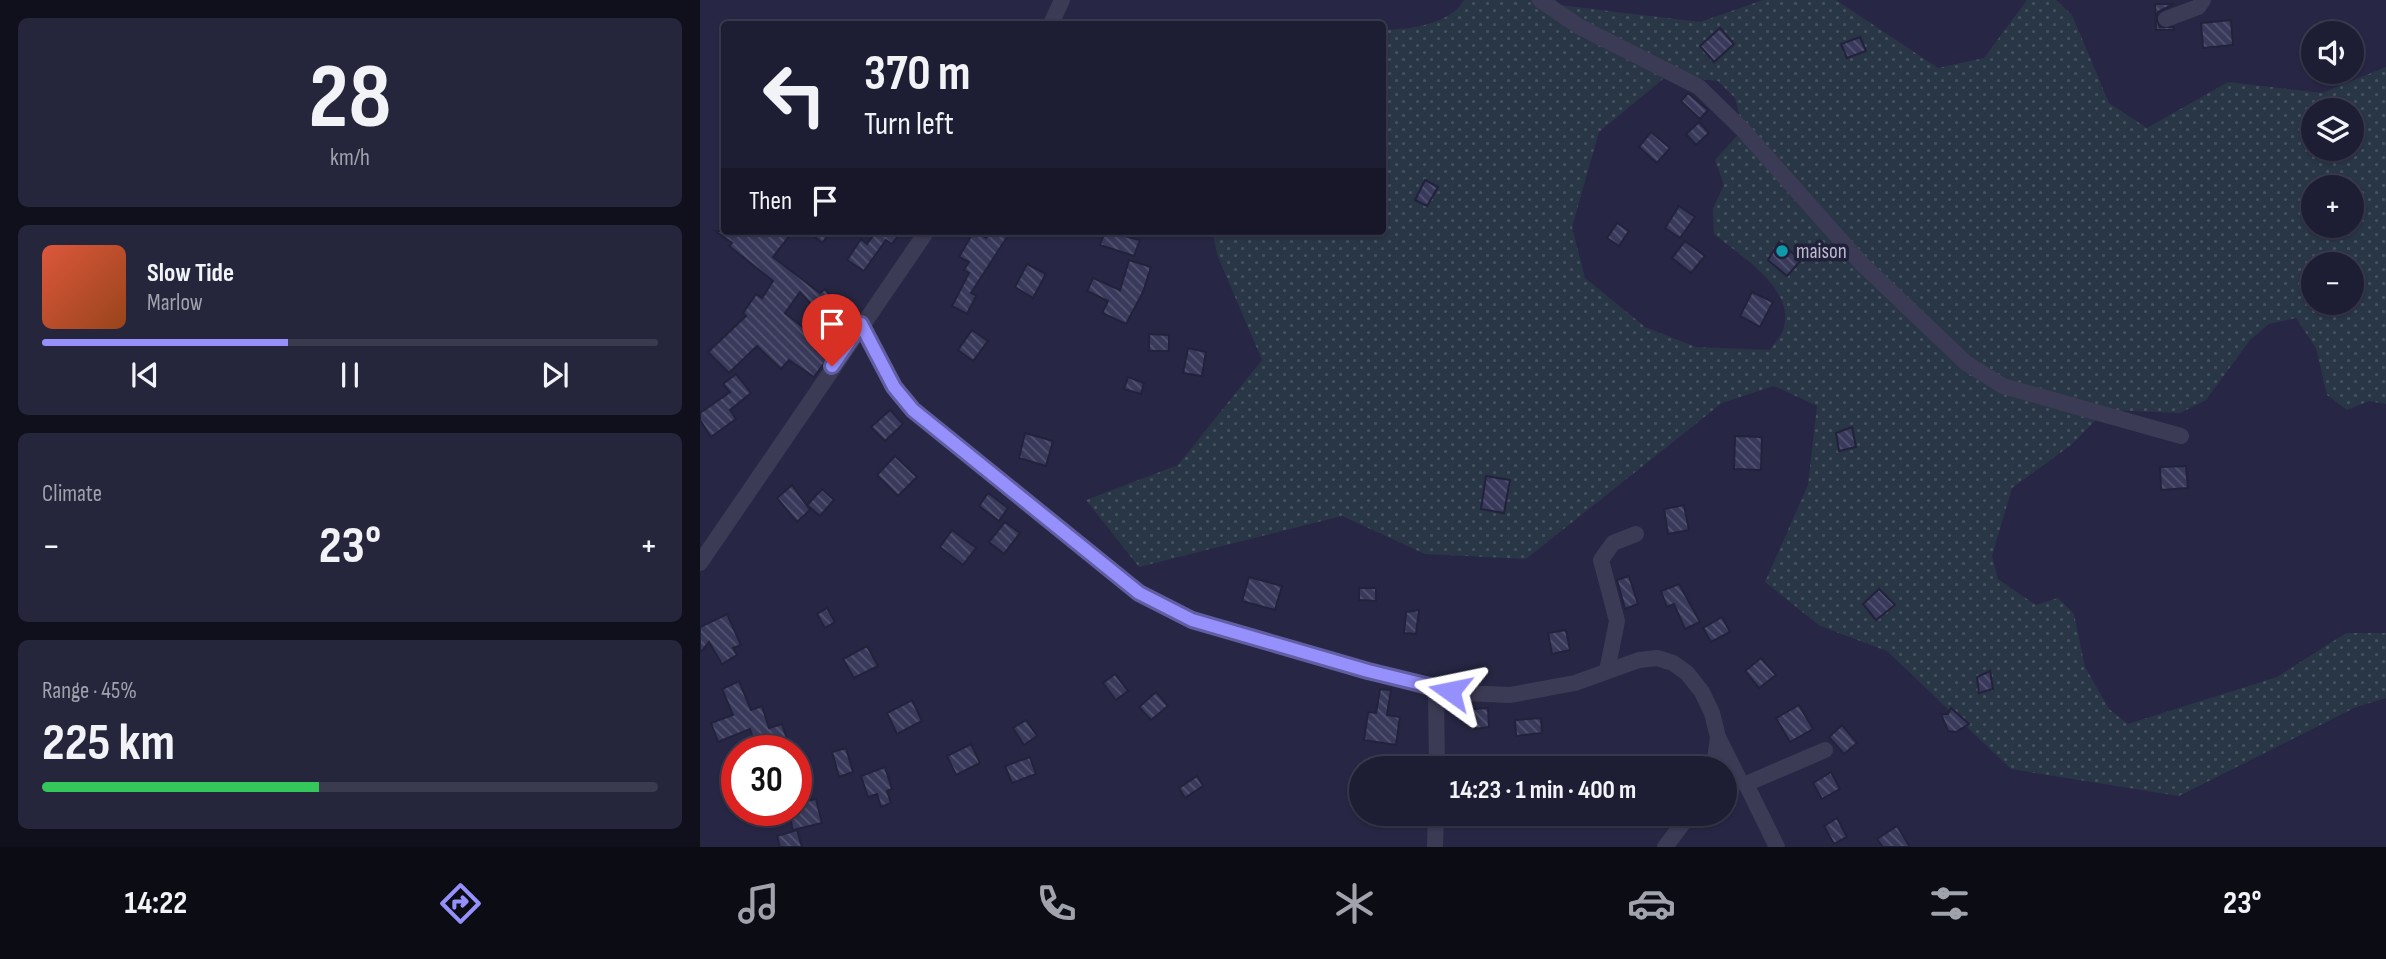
<!DOCTYPE html>
<html lang="en">
<head>
<meta charset="utf-8">
<style>
  body { margin:0; font-family:"Sofia Sans Condensed",sans-serif; background:#25263c; color:#f1f3f6; height:100vh; display:flex; flex-direction:column; font-size:26px; white-space:nowrap }
  * { box-sizing:border-box; margin:0 }
  p { font-size:23px; color:#a0a2ac }
  .icon { flex:none; width:38px; height:38px; fill:none; stroke:currentColor; stroke-width:2; stroke-linecap:round; stroke-linejoin:round }
  .map { position:relative; flex:1; overflow:hidden }
  .side { display:flex; flex-direction:column; gap:18px; padding:18px; background:#10101d; width:700px }
  .side>* { flex:none }
  .banner { position:absolute; left:21px; top:21px; width:665px; height:214px; border-radius:7px; box-shadow:0 2px 5px #0004,0 0 0 2px #3b3b4f; background:#1d1d34; color:#f1f3f6; overflow:hidden }
  .tools { position:absolute; left:1601px; top:21px; display:grid; gap:14px }
  .tools a { display:grid; place-items:center; width:63px; height:63px; border-radius:50%; background:#1d1d34; box-shadow:0 2px 5px #0004,0 0 0 2px #3b3b4f; font-size:35px }
  .speed { position:absolute; left:21px; top:735px; display:flex; gap:14px; font-size:35px; font-weight:700; text-align:center }
  .speed>* { display:grid; place-content:center; width:91px; height:91px; border-radius:50%; background:#1d1d34; box-shadow:0 2px 5px #0004,0 0 0 2px #3b3b4f; line-height:1 }
  .speed .limit { border:10px solid #d22; background:#fff; color:#111 }
  .pin { position:absolute; display:grid; place-items:center; width:60px; height:60px; color:#fff; margin:-72px -30px; border-radius:50% 50% 50% 0; rotate:-45deg; box-shadow:0 0 7px #0007 }
  .pin .icon { rotate:45deg }
  .me { position:absolute; width:77px; margin:-38px; rotate:282deg; stroke-linejoin:round; filter:drop-shadow(0 0 5px #0008) }
  .turn { display:flex; align-items:center; gap:24px; height:147px; padding:0 28px; font-size:32px }
  .turn .icon { width:91px; height:91px; stroke-width:2.5 }
  .turn b { display:block; font-size:49px; line-height:60px }
  .then { display:flex; align-items:center; height:66px; padding:0 28px; background:#0003; gap:14px; font-size:26px }
  .big { font-size:52px; font-weight:700; line-height:1.1 }
  .side .widget { flex:1; display:flex; flex-direction:column; justify-content:center; gap:10px; min-width:0; padding:0 24px; border-radius:10px; background:#25263c }
  .side .dial { align-items:center; gap:0 }
  .dial b { font-size:91px; line-height:1 }
  .song { display:flex; align-items:center; gap:21px }
  .cover { width:84px; height:84px; border-radius:10px; background:linear-gradient(135deg,hsl(10 70% 55%),hsl(20 70% 35%)) }
  .played { height:7px; border-radius:4px; background:linear-gradient(90deg,#9690fc 40%,#3b3b4f 40%) }
  .keys { display:flex; justify-content:space-around; direction:ltr }
  .heat { display:flex; justify-content:space-between; align-items:center; font-size:38px; direction:ltr }
  .charge { height:10px; border-radius:5px; background:linear-gradient(90deg,#34c759 45%,#3b3b4f 0) }
  .trip { position:absolute; left:649px; top:756px; width:388px; height:70px; border-radius:35px; background:#1d1d34; box-shadow:0 2px 5px #0004,0 0 0 2px #3b3b4f; font-weight:700; line-height:70px; text-align:center }
  .menu { display:flex; height:112px; justify-content:space-around; align-items:center; background:#0c0c15; color:#a0a2ac }
  .menu .icon { width:49px; height:49px }
  .menu .current { color:#9690fc }
  .menu b { font-size:32px; color:#f1f3f6 }
  main { display:flex; flex:1; min-height:0 }
  .map>svg:first-child { display:block }
  .grass { fill:url(#grass-dots); fill-rule:evenodd }
  .building { fill:url(#building-back-hatch); stroke:#23223c; stroke-width:2 }
  .lines { fill:none; stroke-linecap:round; stroke-linejoin:round }
  .minor { stroke:#3c3b55; stroke-width:16 }
  .route-casing { stroke:#625ea4; stroke-width:18 }
  .route { stroke:#9690fc; stroke-width:12 }
  .culture-dot { fill:#0f9aa8; stroke:#20203a; stroke-width:2.5 }
  .labels { text-anchor:middle; stroke-width:7; stroke-linejoin:round; paint-order:stroke }
  .poi-label { font-size:21px; fill:#bab9ce; stroke:#20203a; text-anchor:start }
</style>
</head>
<body>
<main>
<section class="side">
<div class="widget dial"><b>28</b><p>km/h</p></div>
<div class="widget">
<div class="song"><i class="cover"></i><div><b>Slow Tide</b><p>Marlow</p></div></div>
<div class="played"></div>
<div class="keys"><svg class="icon" aria-label="previous" viewBox="0 0 24 24"><path d="M18 5L8 12l10 7zM5 5v14"/></svg><svg class="icon" aria-label="pause" viewBox="0 0 24 24"><path d="M8 5v14M16 5v14"/></svg><svg class="icon" aria-label="next" viewBox="0 0 24 24"><path d="M6 5l10 7-10 7zM19 5v14"/></svg></div>
</div>
<div class="widget"><p>Climate</p>
<div class="heat"><a>−</a><b class="big">23°</b><a>+</a></div>
</div>
<div class="widget"><p>Range · 45%</p><b class="big">225 km</b><div class="charge"></div></div>
</section>
<div class="map">
<svg width="1686" height="847" viewBox="0 0 1686 847">
  <defs>
    <pattern id="grass-dots" width="8" height="8" patternUnits="userSpaceOnUse" patternTransform="scale(1.75)"><rect width="8" height="8" fill="#293646"/><path d="M2 2h.1M6 6h.1" fill="none" stroke="#465160" stroke-width="1.8" stroke-linecap="round"/></pattern>
    <pattern id="building-back-hatch" width="6" height="6" patternUnits="userSpaceOnUse" patternTransform="scale(1.75)"><rect width="6" height="6" fill="#39395b"/><path d="M-1 5l2 2M0 0l6 6M5-1l2 2" fill="none" stroke="#545471"/></pattern>
  </defs>
  <rect width="100%" height="100%" fill="#272745"/>
  <path class="grass" d="M764 0H856L859 5 1000 22 1063 0H1136L1238 68 1284 58 1327 0H1356L1372 15 1409 103 1447 128 1528 82 1622 93 1686 67V404L1669 401 1647 410 1627 395 1616 348 1596 318 1569 324 1550 340 1506 400 1480 413 1406 410 1371 445 1312 488 1292 556 1298 579 1336 605 1358 598 1374 614 1385 667 1409 709 1428 724 1577 677 1646 633H1686V698L1656 707 1479 796 1311 769 1187 651 1120 626 1065 582 1108 485 1117 406 1074 386 1022 403 826 559 725 554 642 516 439 567 386 500 478 465 562 360 518 257 512 231H682L683 30C709 29 750 25 764 0ZM968 75 1018 81 1035 98 1043 129 1015 160 1024 185 1013 208 1014 234C1040 256 1094 287 1084 327 1083 334 1074 343 1070 350L996 347 945 327 885 278 872 227 899 132ZM1614 110H1652V149H1614ZM1614 187H1652V226H1614ZM1614 264H1652V303H1614Z"/>
  <g class="building">
    <path d="M1455 4H1474L1458 12 1456 18 1460 27H1474V30H1456Z"/>
    <path d="M1531 20 1533 45 1503 48 1501 23Z"/>
    <path d="M1020 28 1034 44 1014 62 1000 46Z"/>
    <path d="M1160 37 1166 51 1147 58 1141 44Z"/>
    <path d="M988 93 1008 110 1000 119 981 101Z"/>
    <path d="M999 122 1009 133 996 145 986 134Z"/>
    <path d="M951 132 970 148 957 163 939 147Z"/>
    <path d="M725 180 738 187 727 206 715 200Z"/>
    <path d="M979 206 995 217 980 238 965 228Z"/>
    <path d="M917 223 929 231 919 246 907 238Z"/>
    <path d="M15 231H93L73 257 120 293 125 289 137 303 122 317 100 292 85 313 104 328 113 317 130 330 116 350 128 358 114 377 89 360 81 369 57 346 29 373 8 352 46 316 43 313 56 294 62 298 73 281 29 246 32 243Z"/>
    <path d="M108 231H132L122 243Z"/>
    <path d="M172 231H201L192 244 186 240 164 271 147 260 161 239 167 244 175 233Z"/>
    <path d="M274 231 286 238 290 231H311L271 293 276 296 267 314 252 306 269 273 264 270 269 262 259 257Z"/>
    <path d="M405 231 440 240 434 256 400 245Z"/>
    <path d="M985 241 1005 256 991 273 972 258Z"/>
    <path d="M1079 242 1101 260 1087 276 1068 260Z"/>
    <path d="M429 260 451 267 443 292 426 324 402 313 408 301 387 291 393 278 420 290Z"/>
    <path d="M327 264 346 274 333 298 315 287Z"/>
    <path d="M1052 292 1073 302 1060 327 1040 316Z"/>
    <path d="M272 330 288 341 273 361 258 350Z"/>
    <path d="M449 334 469 335V351H449Z"/>
    <path d="M488 348 506 352 502 376 483 373Z"/>
    <path d="M36 374 51 393 30 410 36 419 11 437 0 420V413L30 392 23 384Z"/>
    <path d="M428 377 444 383 441 394 424 389Z"/>
    <path d="M190 410 203 424 185 441 171 427Z"/>
    <path d="M1152 427 1156 447 1139 451 1136 433Z"/>
    <path d="M325 433 353 441 346 466 319 458Z"/>
    <path d="M1035 436 1062 437 1061 470 1034 469Z"/>
    <path d="M195 456 217 477 198 496 177 475Z"/>
    <path d="M1486 466 1488 488 1461 490 1460 467Z"/>
    <path d="M786 476 810 480 804 513 781 509Z"/>
    <path d="M92 485 110 510 97 522 77 498Z"/>
    <path d="M122 489 134 500 120 516 107 505Z"/>
    <path d="M288 493 308 508 299 521 279 506Z"/>
    <path d="M984 505 989 530 968 534 964 509Z"/>
    <path d="M305 522 320 533 304 554 289 542Z"/>
    <path d="M252 530 276 548 263 565 240 547Z"/>
    <path d="M929 576 938 604 925 609 917 580Z"/>
    <path d="M549 577 582 586 575 610 542 601Z"/>
    <path d="M979 584 1000 622 985 629 974 604 967 607 961 591Z"/>
    <path d="M659 588H676V601L659 600Z"/>
    <path d="M1179 589 1195 605 1176 620 1163 604Z"/>
    <path d="M127 608 135 622 125 628 117 614Z"/>
    <path d="M719 610 716 634 704 633 706 612Z"/>
    <path d="M27 614 41 645 33 648 37 655 22 664 9 642 0 653V627Z"/>
    <path d="M1022 617 1030 632 1011 642 1003 628Z"/>
    <path d="M866 630 870 650 852 654 848 633Z"/>
    <path d="M167 646 178 666 154 678 143 659Z"/>
    <path d="M1061 658 1076 675 1059 688 1045 671Z"/>
    <path d="M1290 671 1293 689 1279 693 1277 677Z"/>
    <path d="M415 674 428 691 416 700 403 683Z"/>
    <path d="M39 681 51 710 62 706 69 728 82 724 91 751H63L62 745 56 747 50 729 18 742 11 723 33 715 22 689Z"/>
    <path d="M680 689 691 690 687 715 700 717 696 745 664 740 668 712 676 713Z"/>
    <path d="M456 692 468 706 451 720 439 707Z"/>
    <path d="M212 700 222 721 197 734 187 713Z"/>
    <path d="M1099 705 1113 729 1090 742 1076 718Z"/>
    <path d="M788 708 789 727 775 729 773 709Z"/>
    <path d="M1251 708 1269 724 1256 732 1248 731 1241 714H1248Z"/>
    <path d="M841 718 842 733 816 736 815 720Z"/>
    <path d="M326 720 337 736 324 745 313 728Z"/>
    <path d="M1142 725 1157 743 1144 754 1129 737Z"/>
    <path d="M271 744 280 763 256 775 247 756Z"/>
    <path d="M146 748 153 772 139 777 132 752Z"/>
    <path d="M330 757 336 774 312 783 305 766Z"/>
    <path d="M185 767 192 789 187 791 191 803 181 807 177 794 168 797 161 776Z"/>
    <path d="M1131 772 1140 789 1122 799 1113 783Z"/>
    <path d="M497 776 503 786 485 798 479 788Z"/>
    <path d="M116 799 122 823 93 830 88 810H96V803Z"/>
    <path d="M1137 818 1147 837 1134 844 1124 826Z"/>
    <path d="M1197 826 1210 847H1183L1177 839Z"/>
    <path d="M97 830 102 847H80L77 836Z"/>
  </g>
  <g class="lines">
    <g class="minor">
      <path d="M840 0 880 27 999 87 1043 130 1162 264 1266 363 1303 386 1481 436"/>
      <path d="M1466 19 1498 7 1503 0"/>
      <path d="M351 24 362 0"/>
      <path d="M161 324 194 387 213 410 439 593 492 620 668 671 736 690 764 693 810 695 875 683 939 660 957 658 973 663 987 673 1002 692 1012 713 1018 737 1014 768"/>
      <path d="M0 563 227 231"/>
      <path d="M907 671 917 621 901 560 913 543 936 534"/>
      <path d="M736 690 737 768"/>
      <path d="M1019 739 1040 781 1046 784 1125 750"/>
      <path d="M1046 784 1077 847"/>
      <path d="M735 847 736 814"/>
      <path d="M965 847 990 814"/>
    </g>
  </g>
  <g class="lines">
    <defs>
      <path id="route" d="M132 366 161 324 194 387 213 410 439 593 492 620 668 671 750 691"/>
    </defs>
    <use href="#route" class="route-casing"/>
    <use href="#route" class="route"/>
  </g>
  <circle class="culture-dot" cx="1082" cy="251" r="7"/>
  <g class="labels">
    <g class="poi-label">
      <text x="1096" y="258">maison</text>
    </g>
  </g>
</svg>
<div class="tools">
<a><svg class="icon" aria-label="sound" viewBox="0 0 24 24"><path d="M4 9h4l5-4v14l-5-4H4zM17 9q2 3 0 6"/></svg></a>
<a><svg class="icon" aria-label="layers" viewBox="0 0 24 24"><path d="M12 4l9 5-9 5-9-5zM3 14l9 5 9-5"/></svg></a>
<a>+</a>
<a>−</a>
</div>
<div class="speed"><div class="limit">30</div></div>
<div class="pin" style="left:132px;top:366px;background:#d93025"><svg class="icon" aria-label="arrive" viewBox="0 0 24 24"><path d="M6 21V4h12l-3 4 3 4H6"/></svg></div>
<svg class="me" style="left:750px;top:691px" viewBox="-20 -20 40 40"><path d="M0-17L14 15 0 8-14 15z" fill="#9690fc" stroke="#fff" stroke-width="4"/></svg>
<div class="trip">14:23 · 1 min · 400 m</div>
<div class="banner">
<div class="turn"><svg class="icon" aria-label="left" viewBox="0 0 24 24"><path d="M17 20v-9H6M10 6l-5 5 5 5"/></svg><div><b>370 m</b>Turn left</div></div>
<div class="then">Then<svg class="icon" aria-label="arrive" viewBox="0 0 24 24"><path d="M6 21V4h12l-3 4 3 4H6"/></svg></div>
</div>
</div>
</main>
<nav class="menu">
<b>14:22</b>
<svg class="icon current" aria-label="directions" viewBox="0 0 24 24"><path d="M12 3l9 9-9 9-9-9zM9 14v-3h6M13 9l2 2-2 2"/></svg>
<svg class="icon" aria-label="music" viewBox="0 0 24 24"><path d="M9 18V5l10-2v13"/><circle cx="6" cy="18" r="3"/><circle cx="16" cy="16" r="3"/></svg>
<svg class="icon" aria-label="phone" viewBox="0 0 24 24"><path d="M5 4h4l2 5-3 2q2 4 5 5l2-3 5 2v4C11 20 4 13 5 4z"/></svg>
<svg class="icon" aria-label="climate" viewBox="0 0 24 24"><path d="M12 3v18M4 7l16 10M4 17L20 7"/></svg>
<svg class="icon" aria-label="car" viewBox="0 0 24 24"><path d="M5 17H2v-5l4-1 3-4h7l3 4 3 1v5h-3M9 17h6M6 11h13"/><circle cx="7" cy="17" r="2"/><circle cx="17" cy="17" r="2"/></svg>
<svg class="icon" aria-label="filters" viewBox="0 0 24 24"><path d="M4 7h16M4 17h16"/><circle cx="9" cy="7" r="2"/><circle cx="15" cy="17" r="2"/></svg>
<b>23°</b>
</nav>
</body>
</html>
